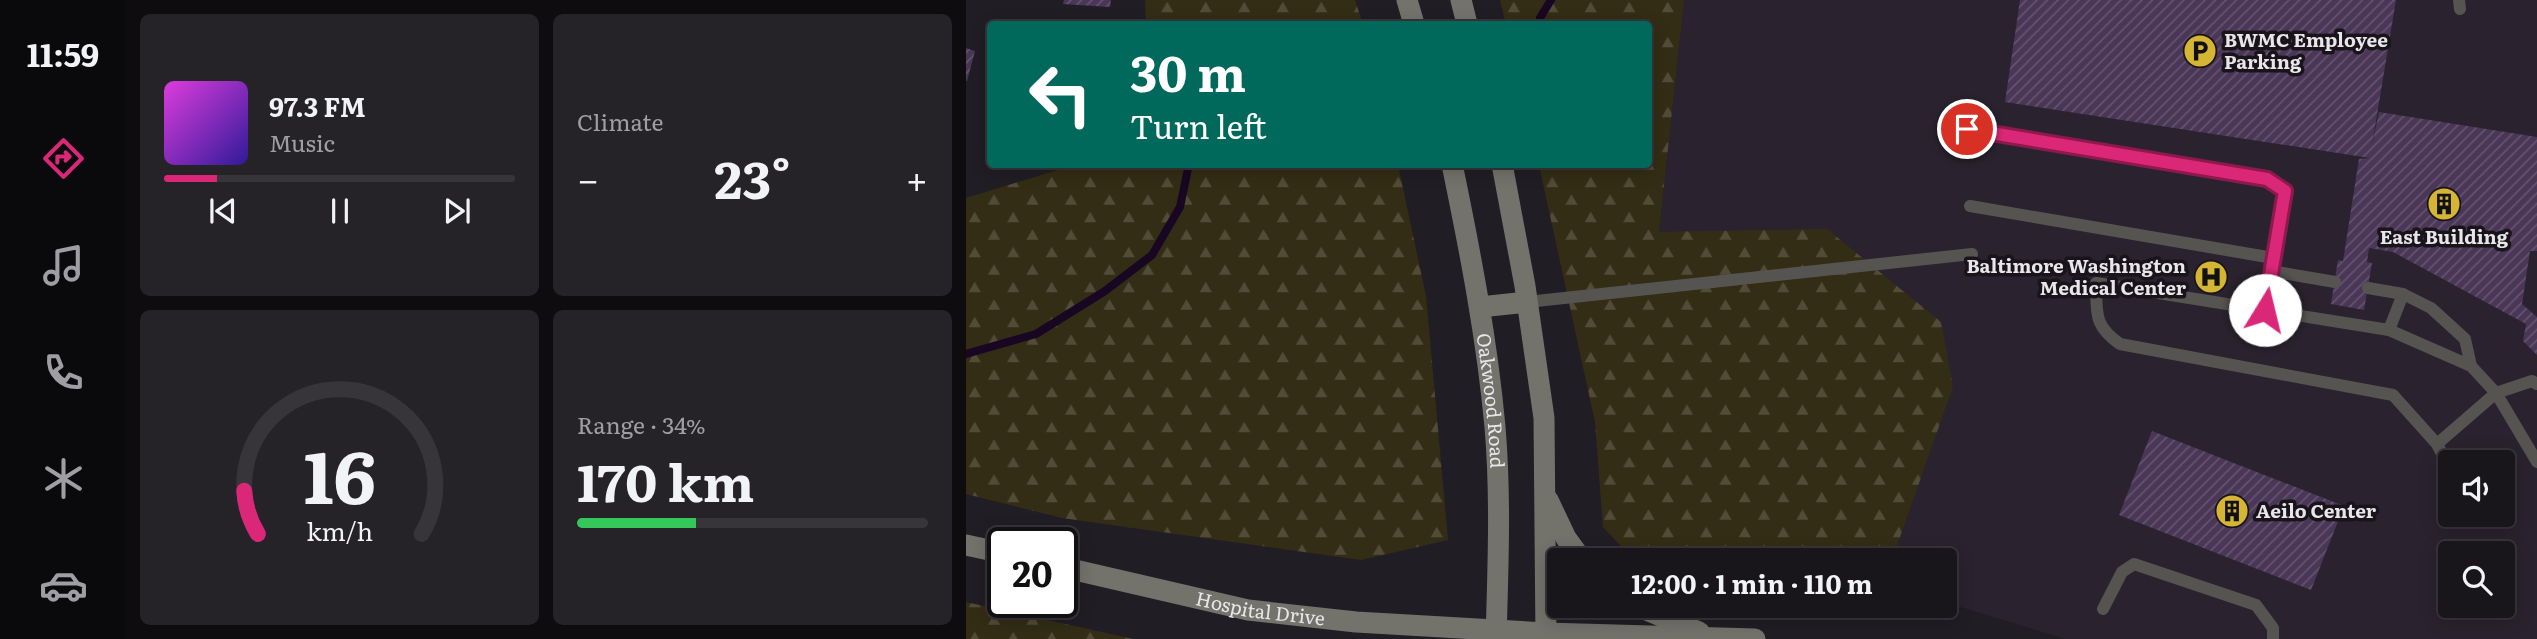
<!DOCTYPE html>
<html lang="en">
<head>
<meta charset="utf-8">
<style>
  body { margin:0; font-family:Literata,serif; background:#262328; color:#f1f3f6; height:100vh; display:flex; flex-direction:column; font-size:26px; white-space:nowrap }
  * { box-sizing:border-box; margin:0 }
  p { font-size:23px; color:#9f9fa3 }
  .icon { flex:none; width:38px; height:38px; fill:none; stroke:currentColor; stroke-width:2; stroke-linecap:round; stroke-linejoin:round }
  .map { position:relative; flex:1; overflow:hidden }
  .sheet { display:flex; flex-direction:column; gap:14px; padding:14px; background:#0e0c0f; width:840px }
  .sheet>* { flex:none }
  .banner { position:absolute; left:21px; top:21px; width:665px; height:147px; border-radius:7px; box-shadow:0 4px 18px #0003,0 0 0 2px #37353a; background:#00695c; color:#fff; overflow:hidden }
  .tools { position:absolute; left:1472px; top:450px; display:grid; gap:14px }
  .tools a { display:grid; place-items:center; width:77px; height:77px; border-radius:7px; background:#19161b; box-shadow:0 4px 18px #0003,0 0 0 2px #37353a; font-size:35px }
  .speed { position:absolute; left:21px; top:527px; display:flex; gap:14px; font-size:35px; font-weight:700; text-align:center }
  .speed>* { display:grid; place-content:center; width:91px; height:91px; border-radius:50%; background:#19161b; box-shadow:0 4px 18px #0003,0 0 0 2px #37353a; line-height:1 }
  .speed .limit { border:4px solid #111; border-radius:10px; background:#fff; color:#111 }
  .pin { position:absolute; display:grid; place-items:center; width:60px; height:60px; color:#fff; margin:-30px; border:4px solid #fff; border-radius:50%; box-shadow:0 2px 7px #0007 }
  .me { position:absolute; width:77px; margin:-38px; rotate:9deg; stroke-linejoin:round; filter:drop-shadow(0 0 5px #0008) }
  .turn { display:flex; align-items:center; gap:24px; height:147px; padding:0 28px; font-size:32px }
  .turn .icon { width:91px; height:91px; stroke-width:2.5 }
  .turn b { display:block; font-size:49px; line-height:60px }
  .big { font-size:52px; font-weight:700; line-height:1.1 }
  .sheet .card { flex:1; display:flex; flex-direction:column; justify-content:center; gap:10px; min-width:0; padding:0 24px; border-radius:10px; background:#262328 }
  .sheet .dial { align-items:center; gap:0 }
  .dial svg { height:182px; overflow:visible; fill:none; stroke:#37353a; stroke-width:7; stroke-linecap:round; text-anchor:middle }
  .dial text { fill:#f1f3f6; stroke:none }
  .song { display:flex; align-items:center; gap:21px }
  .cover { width:84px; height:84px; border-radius:10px; background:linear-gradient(135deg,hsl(300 70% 55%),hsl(250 70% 35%)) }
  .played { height:7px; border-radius:4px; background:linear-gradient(90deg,#db2777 15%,#37353a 15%) }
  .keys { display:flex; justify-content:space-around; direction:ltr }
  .heat { display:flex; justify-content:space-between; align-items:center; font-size:38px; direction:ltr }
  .charge { height:10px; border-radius:5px; background:linear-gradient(90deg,#34c759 34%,#37353a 0) }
  .sheet .tiles { flex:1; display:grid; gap:14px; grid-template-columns:repeat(2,1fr) }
  .trip { position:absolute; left:581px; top:548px; width:410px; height:70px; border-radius:7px; background:#19161b; box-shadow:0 4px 18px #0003,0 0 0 2px #37353a; font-weight:700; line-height:70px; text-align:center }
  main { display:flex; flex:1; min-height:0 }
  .tabs { display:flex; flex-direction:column; width:126px; justify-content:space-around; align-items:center; background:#0a090b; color:#9f9fa3 }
  .tabs .icon { width:49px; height:49px }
  .tabs .current { color:#db2777 }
  .tabs b { font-size:32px; color:#f1f3f6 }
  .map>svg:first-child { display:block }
  .built { fill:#2a232f; fill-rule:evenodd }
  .forest { fill:url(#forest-firs) }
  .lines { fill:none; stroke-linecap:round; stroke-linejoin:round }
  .stream { stroke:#180622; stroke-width:8 }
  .building { fill:url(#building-hatch) }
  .lane { stroke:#555450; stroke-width:12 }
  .secondary { stroke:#73726b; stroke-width:21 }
  .route-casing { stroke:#8e194d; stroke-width:18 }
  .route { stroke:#db2777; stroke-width:12 }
  .labels { text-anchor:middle; stroke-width:7; stroke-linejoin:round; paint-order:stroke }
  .poi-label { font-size:19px; font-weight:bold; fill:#e8e6eb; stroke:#18141a; text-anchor:start }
  .street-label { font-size:19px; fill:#e8e6eb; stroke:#18141a }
</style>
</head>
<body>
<main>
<nav class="tabs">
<b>11:59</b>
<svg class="icon current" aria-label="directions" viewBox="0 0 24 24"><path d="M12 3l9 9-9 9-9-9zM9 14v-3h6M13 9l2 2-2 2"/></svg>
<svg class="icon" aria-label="music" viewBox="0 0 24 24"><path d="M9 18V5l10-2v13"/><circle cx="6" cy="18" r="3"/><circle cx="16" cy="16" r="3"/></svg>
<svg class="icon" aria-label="phone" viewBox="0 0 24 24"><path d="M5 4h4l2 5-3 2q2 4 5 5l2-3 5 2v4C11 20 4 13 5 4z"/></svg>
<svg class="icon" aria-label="climate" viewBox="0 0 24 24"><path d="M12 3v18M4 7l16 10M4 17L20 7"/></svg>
<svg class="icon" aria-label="car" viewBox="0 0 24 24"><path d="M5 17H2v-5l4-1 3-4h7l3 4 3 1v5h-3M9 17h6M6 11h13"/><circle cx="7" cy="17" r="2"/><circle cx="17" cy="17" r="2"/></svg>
</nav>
<section class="sheet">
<div class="tiles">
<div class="card">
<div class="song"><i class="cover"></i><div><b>97.3 FM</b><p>Music</p></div></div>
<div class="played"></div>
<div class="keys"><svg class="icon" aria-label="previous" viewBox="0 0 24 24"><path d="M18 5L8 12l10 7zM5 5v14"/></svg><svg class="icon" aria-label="pause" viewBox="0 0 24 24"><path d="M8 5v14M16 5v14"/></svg><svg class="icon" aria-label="next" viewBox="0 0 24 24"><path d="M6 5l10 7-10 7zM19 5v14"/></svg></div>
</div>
<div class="card"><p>Climate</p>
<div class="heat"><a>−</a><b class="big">23°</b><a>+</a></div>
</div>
<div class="card dial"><svg viewBox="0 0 100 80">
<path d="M14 69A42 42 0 1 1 86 69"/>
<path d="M14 69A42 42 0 0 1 8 50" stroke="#db2777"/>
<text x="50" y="56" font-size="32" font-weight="700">16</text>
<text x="50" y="72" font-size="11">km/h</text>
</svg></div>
<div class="card"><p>Range · 34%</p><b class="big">170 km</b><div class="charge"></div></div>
</div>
</section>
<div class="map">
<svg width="1571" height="639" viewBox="0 0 1571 639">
  <defs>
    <pattern id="forest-firs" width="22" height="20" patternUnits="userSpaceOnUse" patternTransform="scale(1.75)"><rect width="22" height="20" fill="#332d15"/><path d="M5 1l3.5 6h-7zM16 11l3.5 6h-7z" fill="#514b37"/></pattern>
    <pattern id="building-hatch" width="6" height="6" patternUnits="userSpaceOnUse" patternTransform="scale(1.75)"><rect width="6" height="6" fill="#4a3657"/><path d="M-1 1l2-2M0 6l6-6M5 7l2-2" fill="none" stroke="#64536f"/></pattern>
  </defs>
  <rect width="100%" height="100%" fill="#211d24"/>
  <path class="built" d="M718 0H1571V639H1100L978 602V560H926L987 387 693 232ZM1484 462H1536V514H1484ZM1484 553H1536V606H1484Z"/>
  <g class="forest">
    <path d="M179 0H389L397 24H180Z"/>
    <path d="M534 0H718L693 232 861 229 975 322 987 387 926 560H668L637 527 629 422 573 165 682 164V24H540Z"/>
    <path d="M108 165H432L460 296 482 540 395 560 96 518 0 494V198Z"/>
    <path d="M0 602 167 639H0Z"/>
  </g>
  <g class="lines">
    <g class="stream">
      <path d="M574 18 585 0"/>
      <path d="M0 354 70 334 139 291 186 255 214 207 223 164"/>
    </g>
  </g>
  <g class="building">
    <path d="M98 0H145L144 7 97 4Z"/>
    <path d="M1054 0H1430L1406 145 1413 112 1571 137V251H1564L1556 304 1571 317V355L1557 341 1560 324 1427 252 1403 248 1401 262 1406 263 1398 310 1365 304 1372 260 1377 261 1393 159 1404 158 1039 102Z"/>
    <path d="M0 48 9 51 1 81H0Z"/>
    <path d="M1186 431 1378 506 1345 590 1153 515Z"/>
  </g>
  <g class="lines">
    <g class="lane">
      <path d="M1493 0 1494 9"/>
      <path d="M1001 129 1302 179 1319 191 1307 258 1004 206"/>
      <path d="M1305 271 1369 282"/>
      <path d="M1402 288 1437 294 1465 308 1499 339 1505 366"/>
      <path d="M561 302 1006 254"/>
      <path d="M1299 310 1306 265"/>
      <path d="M1423 330 1437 294"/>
      <path d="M1471 444 1530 393 1566 381 1571 384"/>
      <path d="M1484 470 1471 444 1427 395 1154 344C1127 325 1131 313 1130 283L1423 330 1505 366 1530 393 1571 462"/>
      <path d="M1137 609 1156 572 1168 564 1290 605 1307 628V639"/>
    </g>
    <g class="secondary">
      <path d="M441 0 448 24"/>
      <path d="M495 0 501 24"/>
      <path id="s1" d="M486 164C504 251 521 339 529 427 535 497 532 568 530 639"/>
      <path d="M536 164 559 286 578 418 580 639"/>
      <path d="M514 307 561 302"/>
      <path d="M582 500 600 538 616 560"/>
      <path d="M0 545 37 553"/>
      <path id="s2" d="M96 567 282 610 390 622 580 633 789 639"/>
      <path d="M671 606 733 632"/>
    </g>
  </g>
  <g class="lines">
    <defs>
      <path id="route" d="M1001 129 1301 179 1319 191 1299 310"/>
    </defs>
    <use href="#route" class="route-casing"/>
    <use href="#route" class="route"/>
  </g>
  <defs>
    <symbol id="parking-disc" viewBox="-11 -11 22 22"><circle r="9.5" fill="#d5b534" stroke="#18141a"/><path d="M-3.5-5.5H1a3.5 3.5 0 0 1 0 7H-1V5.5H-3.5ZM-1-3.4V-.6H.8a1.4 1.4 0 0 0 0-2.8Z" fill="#111"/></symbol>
    <symbol id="building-disc" viewBox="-11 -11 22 22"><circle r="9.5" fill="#d5b534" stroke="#18141a"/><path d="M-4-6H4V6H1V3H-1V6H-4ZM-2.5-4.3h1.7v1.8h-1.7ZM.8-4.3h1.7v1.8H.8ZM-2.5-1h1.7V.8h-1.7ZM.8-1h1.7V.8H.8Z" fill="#111"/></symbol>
    <symbol id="hospital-disc" viewBox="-11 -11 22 22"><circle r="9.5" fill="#d5b534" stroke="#18141a"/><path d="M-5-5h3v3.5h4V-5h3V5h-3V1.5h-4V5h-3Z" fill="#111"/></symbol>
  </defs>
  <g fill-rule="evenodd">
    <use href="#parking-disc" x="1215" y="32" width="38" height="38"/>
    <use href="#building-disc" x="1459" y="185" width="38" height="38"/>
    <use href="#hospital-disc" x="1226" y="258" width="38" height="38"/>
    <use href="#building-disc" x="1247" y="492" width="38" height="38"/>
  </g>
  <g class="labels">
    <g class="poi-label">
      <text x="1258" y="47">BWMC Employee<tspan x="1258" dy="22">Parking</tspan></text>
      <text x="1478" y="244" text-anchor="middle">East Building</text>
      <text x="1220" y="273" text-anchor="end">Baltimore Washington<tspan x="1220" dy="22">Medical Center</tspan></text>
      <text x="1290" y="518">Aeilo Center</text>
    </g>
    <g class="street-label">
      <text dy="7" stroke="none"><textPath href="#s1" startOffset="240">Oakwood Road</textPath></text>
      <text dy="7" stroke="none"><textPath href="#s2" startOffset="203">Hospital Drive</textPath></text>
    </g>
  </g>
</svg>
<div class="tools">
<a><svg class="icon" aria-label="sound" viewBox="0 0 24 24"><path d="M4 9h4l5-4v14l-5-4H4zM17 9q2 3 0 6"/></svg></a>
<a><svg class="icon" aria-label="search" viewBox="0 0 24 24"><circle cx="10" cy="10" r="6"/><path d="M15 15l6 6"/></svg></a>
</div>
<div class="speed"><div class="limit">20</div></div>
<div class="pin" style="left:1001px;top:129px;background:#d93025"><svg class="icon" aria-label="arrive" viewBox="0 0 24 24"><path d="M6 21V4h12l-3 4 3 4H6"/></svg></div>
<svg class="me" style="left:1299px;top:310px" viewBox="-20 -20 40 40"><circle r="19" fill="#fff"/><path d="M0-13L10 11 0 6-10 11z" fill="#db2777"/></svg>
<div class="trip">12:00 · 1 min · 110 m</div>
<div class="banner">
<div class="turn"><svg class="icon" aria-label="left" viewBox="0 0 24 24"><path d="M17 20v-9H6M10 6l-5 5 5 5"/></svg><div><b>30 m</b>Turn left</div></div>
</div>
</div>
</main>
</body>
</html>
